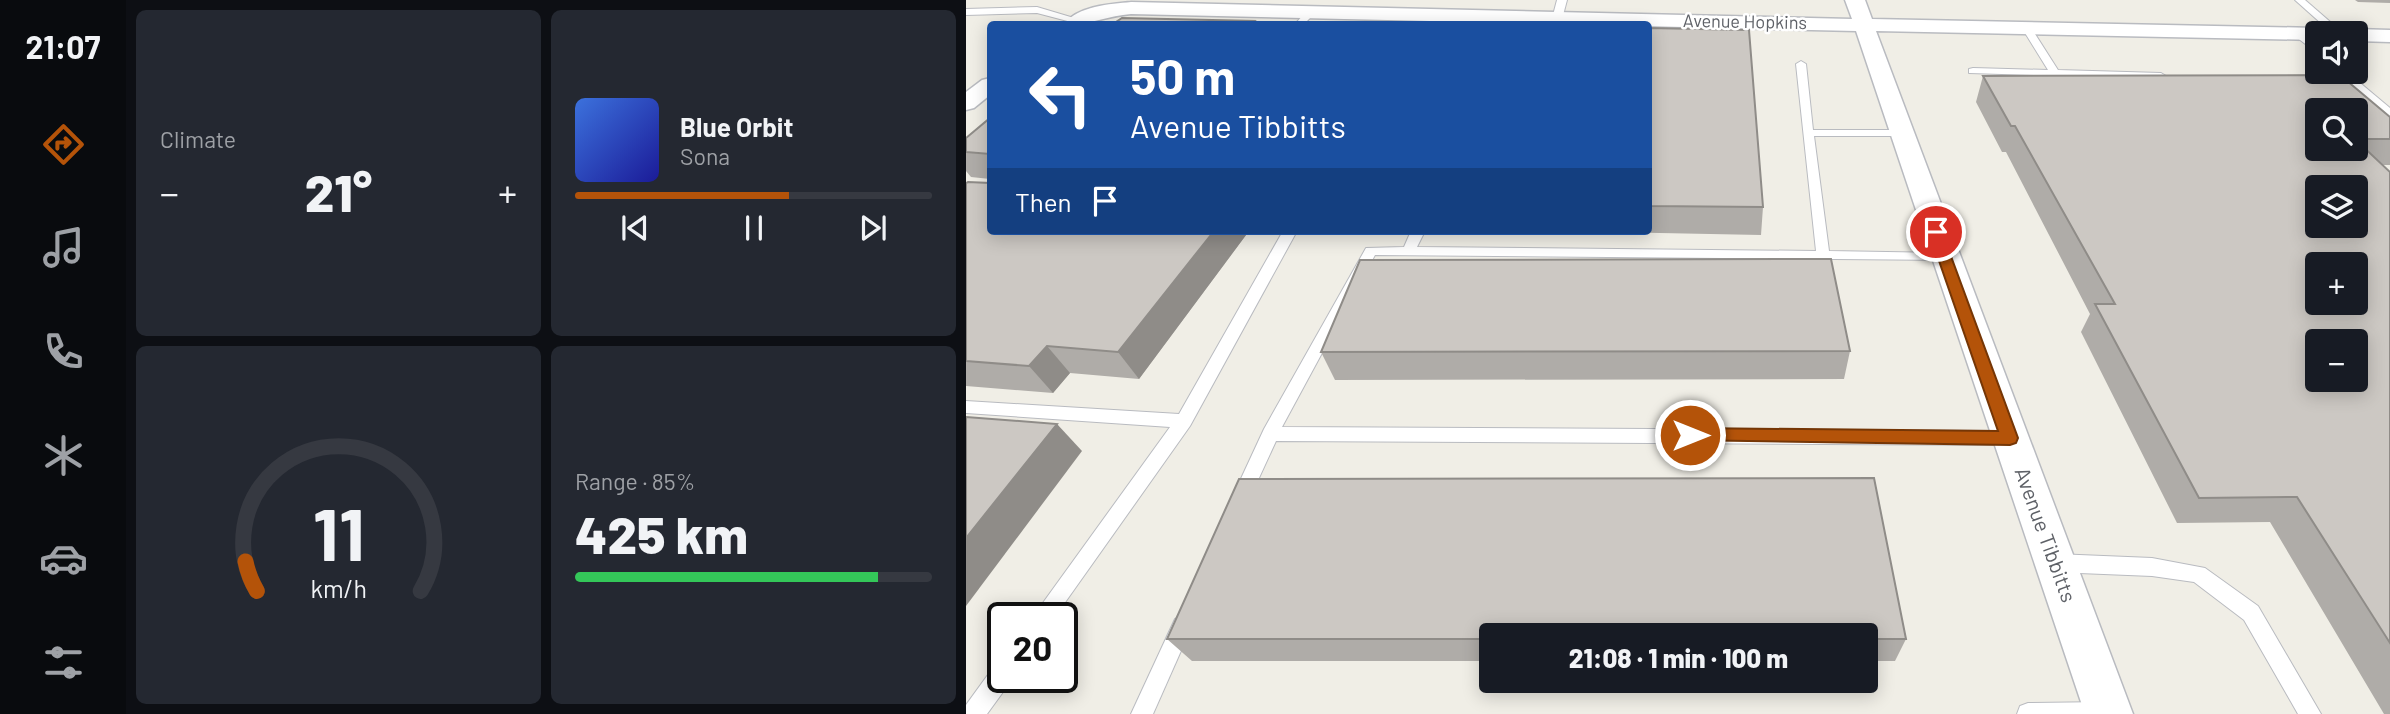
<!DOCTYPE html>
<html lang="en">
<head>
<meta charset="utf-8">
<style>
  body { margin:0; font-family:Barlow,sans-serif; background:#242831; color:#f1f3f6; height:100vh; display:flex; flex-direction:column; font-size:26px; white-space:nowrap }
  * { box-sizing:border-box; margin:0 }
  p { font-size:23px; color:#9ea1a6 }
  .icon { flex:none; width:38px; height:38px; fill:none; stroke:currentColor; stroke-width:2; stroke-linecap:round; stroke-linejoin:round }
  .map { position:relative; flex:1; overflow:hidden }
  .panel { display:flex; flex-direction:column; gap:10px; padding:10px; background:#0d0f14; width:840px }
  .panel>* { flex:none }
  .guide { position:absolute; left:21px; top:21px; width:665px; height:214px; border-radius:7px; box-shadow:0 4px 18px #0003; background:#1a4fa0; color:#fff; overflow:hidden }
  .fabs { position:absolute; left:1339px; top:21px; display:grid; gap:14px }
  .fabs a { display:grid; place-items:center; width:63px; height:63px; border-radius:7px; background:#171b24; box-shadow:0 4px 18px #0003; font-size:35px }
  .speed { position:absolute; left:21px; top:602px; display:flex; gap:14px; font-size:35px; font-weight:700; text-align:center }
  .speed>* { display:grid; place-content:center; width:91px; height:91px; border-radius:50%; background:#171b24; box-shadow:0 4px 18px #0003; line-height:1 }
  .speed .limit { border:4px solid #111; border-radius:10px; background:#fff; color:#111 }
  .pin { position:absolute; display:grid; place-items:center; width:60px; height:60px; color:#fff; margin:-30px; border:4px solid #fff; border-radius:50%; box-shadow:0 2px 7px #0007 }
  .me { position:absolute; width:77px; margin:-38px; rotate:90deg; stroke-linejoin:round; filter:drop-shadow(0 0 5px #0008) }
  .turn { display:flex; align-items:center; gap:24px; height:147px; padding:0 28px; font-size:32px }
  .turn .icon { width:91px; height:91px; stroke-width:2.5 }
  .turn b { display:block; font-size:49px; line-height:60px }
  .then { display:flex; align-items:center; height:66px; padding:0 28px; background:#0003; gap:14px; font-size:26px }
  .big { font-size:52px; font-weight:800; line-height:1.1 }
  .panel .widget { flex:1; display:flex; flex-direction:column; justify-content:center; gap:10px; min-width:0; padding:0 24px; border-radius:10px; background:#242831 }
  .panel .dial { align-items:center; gap:0 }
  .dial svg { height:182px; overflow:visible; fill:none; stroke:#363941; stroke-width:7; stroke-linecap:round; text-anchor:middle }
  .dial text { fill:#f1f3f6; stroke:none }
  .song { display:flex; align-items:center; gap:21px }
  .cover { width:84px; height:84px; border-radius:10px; background:linear-gradient(135deg,hsl(220 70% 55%),hsl(240 70% 35%)) }
  .played { height:7px; border-radius:4px; background:linear-gradient(90deg,#b45309 60%,#363941 60%) }
  .keys { display:flex; justify-content:space-around; direction:ltr }
  .heat { display:flex; justify-content:space-between; align-items:center; font-size:38px; direction:ltr }
  .charge { height:10px; border-radius:5px; background:linear-gradient(90deg,#34c759 85%,#363941 0) }
  .panel .tiles { flex:1; display:grid; gap:10px; grid-template-columns:repeat(2,1fr) }
  .trip { position:absolute; left:513px; top:623px; width:399px; height:70px; border-radius:7px; background:#171b24; box-shadow:0 4px 18px #0003; font-weight:800; line-height:70px; text-align:center }
  main { display:flex; flex:1; min-height:0 }
  .tabs { display:flex; flex-direction:column; width:126px; justify-content:space-around; align-items:center; background:#090b0e; color:#9ea1a6 }
  .tabs .icon { width:49px; height:49px }
  .tabs .current { color:#b45309 }
  .tabs b { font-size:32px; color:#f1f3f6 }
  .map>svg:first-child { display:block }
  .lines { fill:none; stroke-linecap:round; stroke-linejoin:round }
  .lane-casing { stroke:#b9bbc0; stroke-width:2 }
  .street-casing { stroke:#b9bbc0; stroke-width:3 }
  .lane { fill:#fff; fill-rule:evenodd }
  .street { fill:#fff; fill-rule:evenodd }
  .wall { fill:#afaca8 }
  .shaded-wall { fill:#8f8c88 }
  .building { fill:#ccc8c3; stroke:#8f8c88; stroke-width:2; fill-rule:evenodd }
  .route { fill:#b45309; stroke:#753606; stroke-width:2 }
  .labels { text-anchor:middle; stroke-width:5; stroke-linejoin:round; paint-order:stroke }
  .far-street-label { font-size:18px; fill:#5e6167; stroke:#fff }
  .street-label { font-size:21px; fill:#5e6167; stroke:#fff }
</style>
</head>
<body>
<main>
<nav class="tabs">
<b>21:07</b>
<svg class="icon current" aria-label="directions" viewBox="0 0 24 24"><path d="M12 3l9 9-9 9-9-9zM9 14v-3h6M13 9l2 2-2 2"/></svg>
<svg class="icon" aria-label="music" viewBox="0 0 24 24"><path d="M9 18V5l10-2v13"/><circle cx="6" cy="18" r="3"/><circle cx="16" cy="16" r="3"/></svg>
<svg class="icon" aria-label="phone" viewBox="0 0 24 24"><path d="M5 4h4l2 5-3 2q2 4 5 5l2-3 5 2v4C11 20 4 13 5 4z"/></svg>
<svg class="icon" aria-label="climate" viewBox="0 0 24 24"><path d="M12 3v18M4 7l16 10M4 17L20 7"/></svg>
<svg class="icon" aria-label="car" viewBox="0 0 24 24"><path d="M5 17H2v-5l4-1 3-4h7l3 4 3 1v5h-3M9 17h6M6 11h13"/><circle cx="7" cy="17" r="2"/><circle cx="17" cy="17" r="2"/></svg>
<svg class="icon" aria-label="filters" viewBox="0 0 24 24"><path d="M4 7h16M4 17h16"/><circle cx="9" cy="7" r="2"/><circle cx="15" cy="17" r="2"/></svg>
</nav>
<section class="panel">
<div class="tiles">
<div class="widget"><p>Climate</p>
<div class="heat"><a>−</a><b class="big">21°</b><a>+</a></div>
</div>
<div class="widget">
<div class="song"><i class="cover"></i><div><b>Blue Orbit</b><p>Sona</p></div></div>
<div class="played"></div>
<div class="keys"><svg class="icon" aria-label="previous" viewBox="0 0 24 24"><path d="M18 5L8 12l10 7zM5 5v14"/></svg><svg class="icon" aria-label="pause" viewBox="0 0 24 24"><path d="M8 5v14M16 5v14"/></svg><svg class="icon" aria-label="next" viewBox="0 0 24 24"><path d="M6 5l10 7-10 7zM19 5v14"/></svg></div>
</div>
<div class="widget dial"><svg viewBox="0 0 100 80">
<path d="M14 69A42 42 0 1 1 86 69"/>
<path d="M14 69A42 42 0 0 1 9 56" stroke="#b45309"/>
<text x="50" y="56" font-size="32" font-weight="700">11</text>
<text x="50" y="72" font-size="11">km/h</text>
</svg></div>
<div class="widget"><p>Range · 85%</p><b class="big">425 km</b><div class="charge"></div></div>
</div>
</section>
<div class="map">
<svg width="1424" height="714" viewBox="0 0 1424 714">
  <rect width="100%" height="100%" fill="#f0eee6"/>
  <g class="lines">
    <defs>
      <g id="lane">
        <path d="M591 0H601L596 19 591 22 586 19Z"/>
        <path d="M1329 0H1339L1377 33H1366Z"/>
        <path d="M71 7 118 21 113 24 71 13 0 15V9Z"/>
        <path d="M340 12 348 14 338 24H329Z"/>
        <path d="M1061 25 1064 26 1092 70 1195 73 1200 76 1195 79 1003 73V69L1007 68 1082 70 1056 28Z"/>
        <path d="M1329 32H1335L1351 45V53L1329 36Z"/>
        <path d="M835 61 840 64 847 130H934L940 133 934 136H848L863 251 978 253 983 254 985 257 983 260 409 255 316 427 1044 431 1050 433 1053 438 1050 443 1044 445 310 441 281 504 275 506 269 504 266 498 298 429 400 248 438 247 445 231H459L451 247 850 251 830 64Z"/>
        <path d="M1370 72H1381L1424 108V117Z"/>
        <path d="M317 231H331L224 426 88 618H66L204 427 0 413V401L213 414Z"/>
        <path d="M1089 554 1186 558 1239 568 1292 606 1355 714H1332L1278 620 1228 582 1186 576 1089 572 1082 569 1079 563 1082 557Z"/>
        <path d="M216 616 223 619 226 626 187 714H165L209 619Z"/>
        <path d="M37 662V677H46L45 681 21 714H0V705L29 665Z"/>
        <path d="M1140 702 1148 705 1151 714H1051L1054 706 1062 703Z"/>
      </g>
      <g id="street">
        <path d="M879 0H899L906 19 1351 28 1361 33H1351V40L910 31 1167 714H1119L890 31 165 14C141 16 121 26 98 24 112 6 144 4 165 2L886 19Z"/>
        <path d="M1390 29 1424 30V42L1390 41V33H1381Z"/>
        <path d="M24 78V95L8 108 0 110V92L16 80Z"/>
      </g>
    </defs>
    <use href="#lane" class="lane-casing"/>
    <use href="#street" class="street-casing"/>
    <use href="#lane" class="lane"/>
    <use href="#street" class="street"/>
  </g>
  <g class="wall">
    <path d="M1389 0H1424V3L1392 2Z"/>
    <path d="M682 28 797 207 795 235 643 232V231H682Z"/>
    <path d="M1017 76 1424 117V165H1417L1424 172V714H1418L1304 522 1211 523 1115 332 1124 314 1040 152H1036L1010 102Z"/>
    <path d="M24 118V179L5 177 0 171V138Z"/>
    <path d="M0 183 283 231 173 379 104 373 87 393 0 386Z"/>
    <path d="M884 351 878 379 369 380 355 352Z"/>
    <path d="M908 478 940 639 929 661H900V635H525V661H226L201 639 273 479Z"/>
  </g>
  <g class="shaded-wall">
    <path d="M248 231H283L173 379 152 352Z"/>
    <path d="M81 346 104 373 87 393 63 366Z"/>
    <path d="M91 424 116 451 0 606V538Z"/>
  </g>
  <g class="building">
    <path d="M156 18 288 21 284 24H147Z"/>
    <path d="M682 28 783 30 797 207 682 206Z"/>
    <path d="M1374 75 1424 117V139H1390V110H1351V149H1390V140L1424 172V643L1331 497 1233 498 1129 304H1149L1049 126H1045L1017 76ZM1351 187H1390V226H1351ZM1351 264H1390V303H1351ZM1351 341H1390V380H1351Z"/>
    <path d="M24 118V154L0 152V138Z"/>
    <path d="M2 182 24 183V231H248L152 352 81 346 63 366 0 361V183Z"/>
    <path d="M865 259 884 351 355 352 394 260Z"/>
    <path d="M0 417 91 424 0 538Z"/>
    <path d="M908 478 940 639H900V635H525V639H201L273 479Z"/>
  </g>
  <path class="route" d="M970 228 976 232 1052 438 1050 443 1044 445 718 440 716 435 718 430 724 428 1032 431 963 232Z"/>
  <g class="labels">
    <g class="far-street-label">
      <text transform="translate(779 22) rotate(1)" y="6">Avenue Hopkins</text>
    </g>
    <g class="street-label">
      <text transform="translate(1079 535) rotate(70)" y="7">Avenue Tibbitts</text>
    </g>
  </g>
</svg>
<div class="fabs">
<a><svg class="icon" aria-label="sound" viewBox="0 0 24 24"><path d="M4 9h4l5-4v14l-5-4H4zM17 9q2 3 0 6"/></svg></a>
<a><svg class="icon" aria-label="search" viewBox="0 0 24 24"><circle cx="10" cy="10" r="6"/><path d="M15 15l6 6"/></svg></a>
<a><svg class="icon" aria-label="layers" viewBox="0 0 24 24"><path d="M12 4l9 5-9 5-9-5zM3 14l9 5 9-5"/></svg></a>
<a>+</a>
<a>−</a>
</div>
<div class="speed"><div class="limit">20</div></div>
<div class="pin" style="left:970px;top:232px;background:#d93025"><svg class="icon" aria-label="arrive" viewBox="0 0 24 24"><path d="M6 21V4h12l-3 4 3 4H6"/></svg></div>
<svg class="me" style="left:724px;top:435px" viewBox="-20 -20 40 40"><circle r="17" fill="#b45309" stroke="#fff" stroke-width="3"/><path d="M0-11L8 9 0 5-8 9z" fill="#fff"/></svg>
<div class="trip">21:08 · 1 min · 100 m</div>
<div class="guide">
<div class="turn"><svg class="icon" aria-label="left" viewBox="0 0 24 24"><path d="M17 20v-9H6M10 6l-5 5 5 5"/></svg><div><b>50 m</b>Avenue Tibbitts</div></div>
<div class="then">Then<svg class="icon" aria-label="arrive" viewBox="0 0 24 24"><path d="M6 21V4h12l-3 4 3 4H6"/></svg></div>
</div>
</div>
</main>
</body>
</html>
